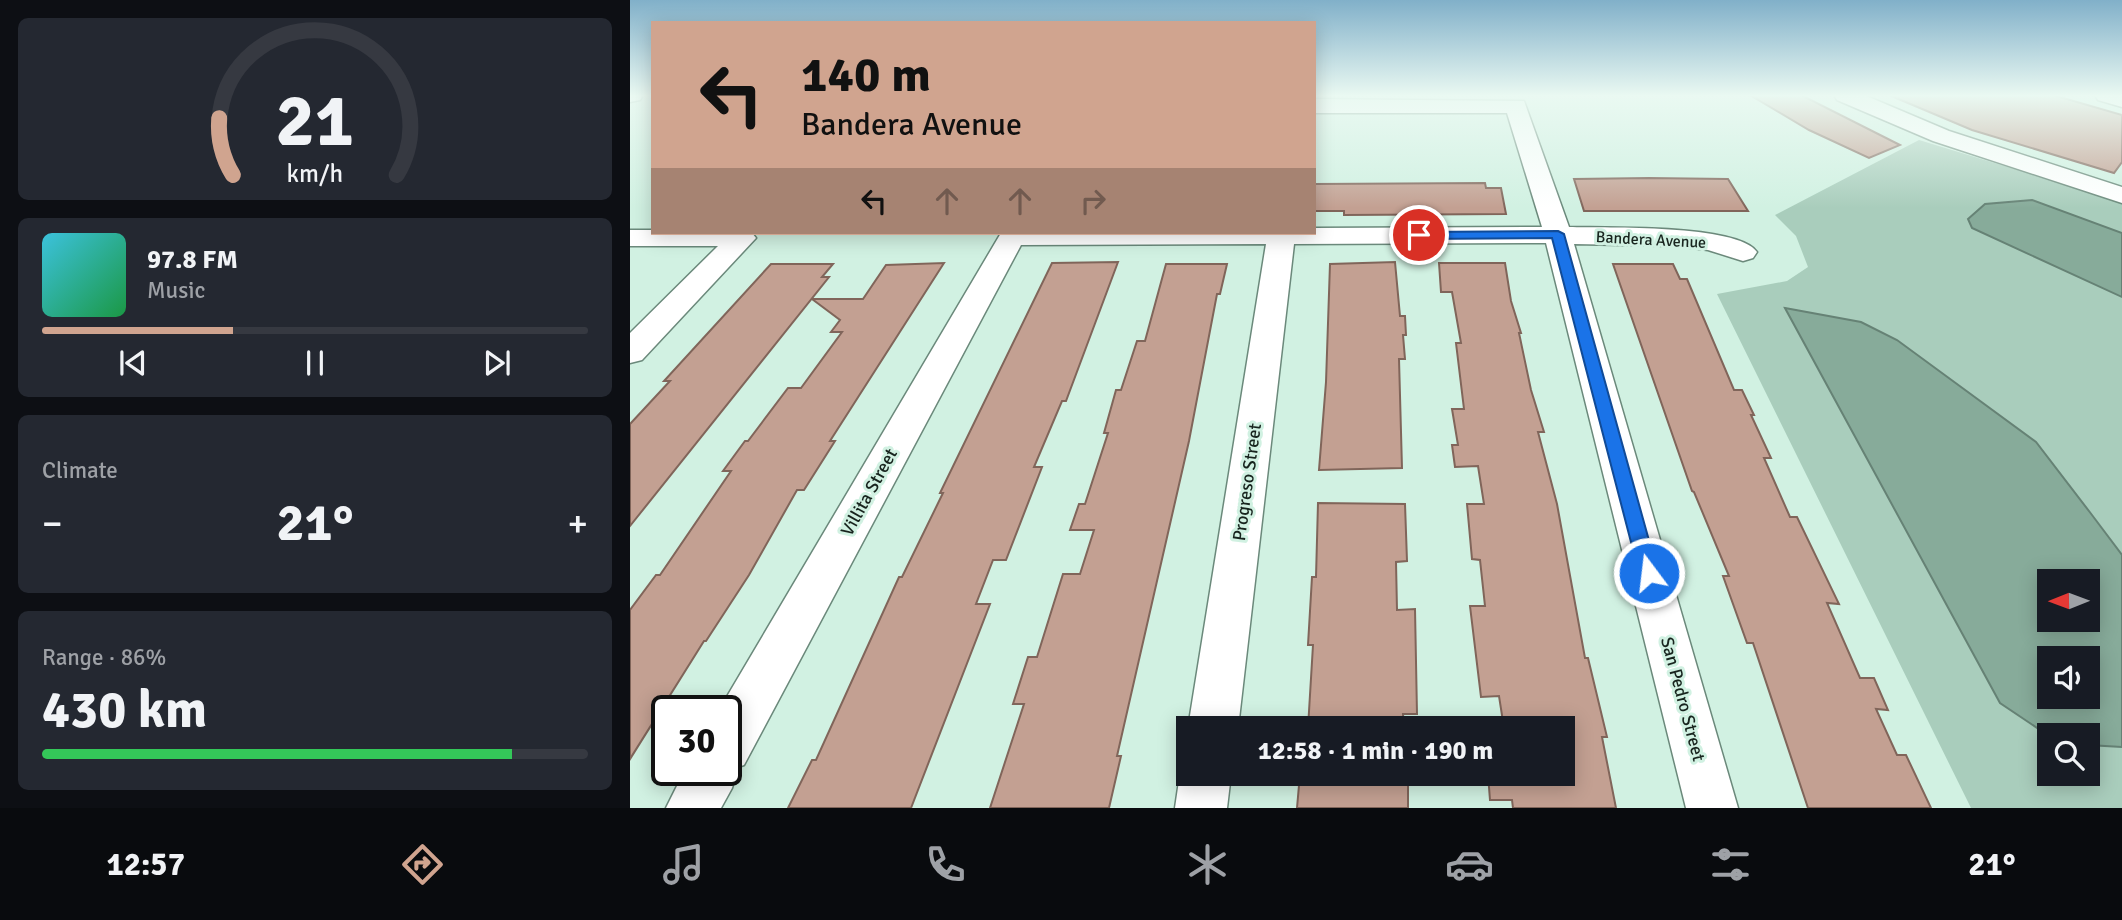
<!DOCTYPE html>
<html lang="en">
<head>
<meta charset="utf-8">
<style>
  body { margin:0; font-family:Signika,sans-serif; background:#242831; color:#f1f3f6; height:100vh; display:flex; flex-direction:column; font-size:26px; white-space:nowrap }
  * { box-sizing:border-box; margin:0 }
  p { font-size:23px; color:#9ea1a6 }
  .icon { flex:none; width:38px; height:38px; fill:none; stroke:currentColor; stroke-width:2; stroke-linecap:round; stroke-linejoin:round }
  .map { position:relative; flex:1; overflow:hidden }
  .side { display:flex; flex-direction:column; gap:18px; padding:18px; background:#0d0f14; width:630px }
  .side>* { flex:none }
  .top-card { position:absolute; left:21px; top:21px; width:665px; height:214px; border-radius:0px; box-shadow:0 4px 18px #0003; background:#d0a48f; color:#111; overflow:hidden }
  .needle { width:46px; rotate:269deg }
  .controls { position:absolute; left:1407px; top:569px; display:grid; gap:14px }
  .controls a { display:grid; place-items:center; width:63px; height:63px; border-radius:0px; background:#171b24; box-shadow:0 4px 18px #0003; font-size:35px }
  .speed { position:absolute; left:21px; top:695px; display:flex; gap:14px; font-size:35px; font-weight:700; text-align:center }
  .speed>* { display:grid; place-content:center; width:91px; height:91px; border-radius:50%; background:#171b24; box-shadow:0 4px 18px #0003; line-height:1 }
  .speed .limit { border:4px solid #111; border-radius:10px; background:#fff; color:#111 }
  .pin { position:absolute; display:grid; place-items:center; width:60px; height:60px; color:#fff; margin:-30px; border:4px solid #fff; border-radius:50%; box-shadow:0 2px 7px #0007 }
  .me { position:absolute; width:77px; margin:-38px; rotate:345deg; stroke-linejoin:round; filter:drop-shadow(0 0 5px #0008) }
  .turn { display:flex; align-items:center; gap:24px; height:147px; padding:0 35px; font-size:32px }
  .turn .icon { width:91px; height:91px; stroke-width:2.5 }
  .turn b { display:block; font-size:49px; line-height:60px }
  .lanes { display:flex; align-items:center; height:66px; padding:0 35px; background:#0003; justify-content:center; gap:35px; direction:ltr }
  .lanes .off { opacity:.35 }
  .big { font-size:52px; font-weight:700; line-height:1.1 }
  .side .widget { flex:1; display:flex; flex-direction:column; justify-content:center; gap:10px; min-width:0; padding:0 24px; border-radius:10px; background:#242831 }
  .side .dial { align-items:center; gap:0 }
  .dial svg { height:182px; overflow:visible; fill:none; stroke:#363941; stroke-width:7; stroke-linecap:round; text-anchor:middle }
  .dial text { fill:#f1f3f6; stroke:none }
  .song { display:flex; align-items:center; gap:21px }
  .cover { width:84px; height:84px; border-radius:10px; background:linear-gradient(135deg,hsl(190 70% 55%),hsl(140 70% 35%)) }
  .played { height:7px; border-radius:4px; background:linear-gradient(90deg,#d0a48f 35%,#363941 35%) }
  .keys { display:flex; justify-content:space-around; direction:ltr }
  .heat { display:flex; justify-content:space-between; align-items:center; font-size:38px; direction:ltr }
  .charge { height:10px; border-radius:5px; background:linear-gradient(90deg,#34c759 86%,#363941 0) }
  .trip { position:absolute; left:546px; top:716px; width:399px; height:70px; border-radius:0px; background:#171b24; box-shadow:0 4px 18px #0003; font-weight:700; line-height:70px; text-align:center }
  .tab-bar { display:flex; height:112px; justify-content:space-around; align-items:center; background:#090b0e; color:#9ea1a6 }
  .tab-bar .icon { width:49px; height:49px }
  .tab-bar .active { color:#d0a48f }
  .tab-bar b { font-size:32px; color:#f1f3f6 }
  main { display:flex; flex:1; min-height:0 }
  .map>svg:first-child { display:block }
  .green { fill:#a9cdbc; fill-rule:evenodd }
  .water { fill:#87ab9a; stroke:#668275; stroke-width:2; fill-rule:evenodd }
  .building { fill:#c3a092; stroke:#80655a; stroke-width:2 }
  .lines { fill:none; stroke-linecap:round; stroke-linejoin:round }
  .minor-casing { stroke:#6b897b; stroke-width:3 }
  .minor { fill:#fff; fill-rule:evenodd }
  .route { fill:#1a73e8; stroke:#114b97; stroke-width:2 }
  .labels { text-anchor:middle; stroke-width:6; stroke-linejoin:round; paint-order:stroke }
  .far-street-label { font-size:16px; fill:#18241e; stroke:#d1f1e2 }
  .street-label { font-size:18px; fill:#18241e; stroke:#d1f1e2 }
</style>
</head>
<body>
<main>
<section class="side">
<div class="widget dial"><svg viewBox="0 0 100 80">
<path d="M14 69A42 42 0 1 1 86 69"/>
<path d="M14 69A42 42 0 0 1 8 44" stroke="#d0a48f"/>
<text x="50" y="56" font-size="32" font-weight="700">21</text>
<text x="50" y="72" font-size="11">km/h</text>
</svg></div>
<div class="widget">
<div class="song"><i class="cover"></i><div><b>97.8 FM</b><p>Music</p></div></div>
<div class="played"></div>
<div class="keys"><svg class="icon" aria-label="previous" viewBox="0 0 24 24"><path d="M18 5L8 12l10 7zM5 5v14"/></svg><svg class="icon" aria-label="pause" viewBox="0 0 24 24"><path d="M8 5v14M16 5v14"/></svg><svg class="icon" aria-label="next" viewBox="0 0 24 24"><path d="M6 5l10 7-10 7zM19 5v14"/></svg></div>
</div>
<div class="widget"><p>Climate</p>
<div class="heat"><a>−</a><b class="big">21°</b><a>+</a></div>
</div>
<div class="widget"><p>Range · 86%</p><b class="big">430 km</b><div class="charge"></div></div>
</section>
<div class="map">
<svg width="1492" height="808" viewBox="0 0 1492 808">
  <rect width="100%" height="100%" fill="#d1f1e2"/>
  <path class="green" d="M1289 140 1492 202V808H1341L1087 294 1157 281 1178 267 1166 236 1145 215ZM1419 581H1458V620H1419ZM1419 658H1458V696H1419ZM1419 735H1458V774H1419Z"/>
  <g class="water">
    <path d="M1402 200 1492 233V297L1342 228 1338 219 1355 204Z"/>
    <path d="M1155 308 1231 322 1267 340 1406 442 1462 515 1492 555V747L1458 745V735L1419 736 1370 703ZM1419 581H1458V620H1419ZM1419 658H1458V696H1419Z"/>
  </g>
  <g class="building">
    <path d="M1120 95H1171L1270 145 1239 158 1179 130Z"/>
    <path d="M1259 95H1423L1492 115V162L1484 173 1342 130Z"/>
    <path d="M1019 178 1098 179 1118 211H954L944 179Z"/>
    <path d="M855 183 856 188H871L876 214 714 215V211H684V184Z"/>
    <path d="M488 262 436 401H432L404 467H412L376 560H363L346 604H360L281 808H158L182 760H186L269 577H272L313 493H310L422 263Z"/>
    <path d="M765 262 770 316H775L776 335H773L775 359H769L772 468 689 470 696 382 700 264Z"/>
    <path d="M314 263 200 441H205L174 490H167L119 575 76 641H74L0 759V610L26 575H30L101 471H93L115 441H118L158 388H171L212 332H201L210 320 182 299H233L256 265Z"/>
    <path d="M809 263H875L881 301 891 333H889L901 390 914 432H908L927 504 955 658H958L977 737H972L986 808H883L882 800H860L858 774H933V728H874L869 696 851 697 840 606H855L850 560 842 559 837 504H854L848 466 825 467 822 445H828L822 409H834L826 343H831L822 292H811Z"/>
    <path d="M141 264H203L192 277H199L0 526V424L40 381H34Z"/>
    <path d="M536 264H597L590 294H587L559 441 487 756H491L479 808H360L394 704H383L398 657H407L433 574H450L464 530H440L449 504H455L478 433H474L486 390H491L507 341H515Z"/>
    <path d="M983 264H1043L1050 279H1057L1104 390H1112L1124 415H1121L1141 458H1134L1160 517H1167L1209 604 1197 603 1230 678H1244L1258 710 1246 709 1267 755H1276L1301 808H1178L1123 643H1117L1093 576H1099L1064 492 1062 491Z"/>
    <path d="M688 503 775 504 777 561 766 562 767 610 785 609 787 714H773L774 728H678L683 645H678L682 577H686Z"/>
    <path d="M670 774H778V808H667Z"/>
  </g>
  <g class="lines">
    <defs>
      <g id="minor">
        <path d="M0 95H13L10 100 0 102Z"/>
        <path d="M1204 95H1234L1319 131 1492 187V203L1303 141 1207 100Z"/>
        <path d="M1465 95H1492V107L1468 100Z"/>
        <path d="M684 99 894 101 939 227C975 228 1108 224 1127 252L1123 258 1113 261 1078 250 1046 246 944 244 1108 808H1056L916 243 664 244 608 728H558L636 244 391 245 114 765 108 767 102 788 91 808H36L55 770H96V710H89L371 233H684V228L912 227 877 113H684Z"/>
        <path d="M0 230H23V233H122L126 238 12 360 0 363V333L88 246H0Z"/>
        <path d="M558 756V774H601L597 808H545L550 774Z"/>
      </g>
    </defs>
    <use href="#minor" class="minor-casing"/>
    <use href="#minor" class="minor"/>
  </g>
  <linearGradient id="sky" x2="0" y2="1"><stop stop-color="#81b0c9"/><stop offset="0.46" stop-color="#eaf9f2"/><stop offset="1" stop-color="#eaf9f2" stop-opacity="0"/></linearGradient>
  <rect width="1492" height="208" fill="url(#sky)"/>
  <path class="route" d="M928 231 934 234 1028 573 1026 579 1019 582 1012 579 1009 573 922 238 789 239 783 235 789 232Z"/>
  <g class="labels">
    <g class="far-street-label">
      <text transform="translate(1021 239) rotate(3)" y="6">Bandera Avenue</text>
    </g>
    <g class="street-label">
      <text transform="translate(617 482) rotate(-82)" y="6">Progreso Street</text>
      <text transform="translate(239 492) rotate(-61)" y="6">Villita Street</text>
      <text transform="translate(1053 699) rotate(75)" y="6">San Pedro Street</text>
    </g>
  </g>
</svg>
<div class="controls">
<a><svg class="needle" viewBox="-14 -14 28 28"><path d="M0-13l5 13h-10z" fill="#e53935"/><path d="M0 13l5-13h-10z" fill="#9ea1a6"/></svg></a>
<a><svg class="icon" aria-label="sound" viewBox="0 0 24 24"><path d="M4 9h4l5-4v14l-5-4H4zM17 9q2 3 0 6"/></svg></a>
<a><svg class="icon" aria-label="search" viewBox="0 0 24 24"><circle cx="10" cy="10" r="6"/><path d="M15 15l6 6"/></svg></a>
</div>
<div class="speed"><div class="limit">30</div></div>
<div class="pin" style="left:789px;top:235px;background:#d93025"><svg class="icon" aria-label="arrive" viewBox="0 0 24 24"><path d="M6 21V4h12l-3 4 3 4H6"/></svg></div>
<svg class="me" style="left:1019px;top:573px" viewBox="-20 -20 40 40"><circle r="17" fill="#1a73e8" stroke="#fff" stroke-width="3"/><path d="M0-11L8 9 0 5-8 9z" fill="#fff"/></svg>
<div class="trip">12:58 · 1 min · 190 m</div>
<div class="top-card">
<div class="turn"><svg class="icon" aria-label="left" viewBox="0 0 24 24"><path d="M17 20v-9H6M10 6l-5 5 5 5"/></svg><div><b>140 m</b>Bandera Avenue</div></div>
<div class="lanes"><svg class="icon" aria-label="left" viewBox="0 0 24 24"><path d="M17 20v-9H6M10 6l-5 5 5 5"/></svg><svg class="icon off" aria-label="ahead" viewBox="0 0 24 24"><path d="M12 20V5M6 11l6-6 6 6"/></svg><svg class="icon off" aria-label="ahead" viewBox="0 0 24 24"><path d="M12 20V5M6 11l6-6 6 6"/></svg><svg class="icon off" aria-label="right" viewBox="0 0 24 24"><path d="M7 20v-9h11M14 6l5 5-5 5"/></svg></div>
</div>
</div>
</main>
<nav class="tab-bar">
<b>12:57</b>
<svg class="icon active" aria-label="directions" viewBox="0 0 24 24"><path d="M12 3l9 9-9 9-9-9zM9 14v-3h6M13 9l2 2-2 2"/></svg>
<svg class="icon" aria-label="music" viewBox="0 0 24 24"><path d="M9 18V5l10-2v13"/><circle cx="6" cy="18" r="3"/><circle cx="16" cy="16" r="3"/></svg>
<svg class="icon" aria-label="phone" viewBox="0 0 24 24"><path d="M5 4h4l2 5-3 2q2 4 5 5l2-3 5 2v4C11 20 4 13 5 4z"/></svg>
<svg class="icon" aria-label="climate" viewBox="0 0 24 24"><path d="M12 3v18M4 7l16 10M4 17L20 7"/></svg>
<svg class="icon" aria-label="car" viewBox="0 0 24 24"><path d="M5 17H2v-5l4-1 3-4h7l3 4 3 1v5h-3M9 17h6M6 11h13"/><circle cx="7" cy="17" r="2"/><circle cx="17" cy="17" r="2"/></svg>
<svg class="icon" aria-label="filters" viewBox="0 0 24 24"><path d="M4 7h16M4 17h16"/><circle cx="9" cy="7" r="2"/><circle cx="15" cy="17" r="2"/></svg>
<b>21°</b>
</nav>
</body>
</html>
